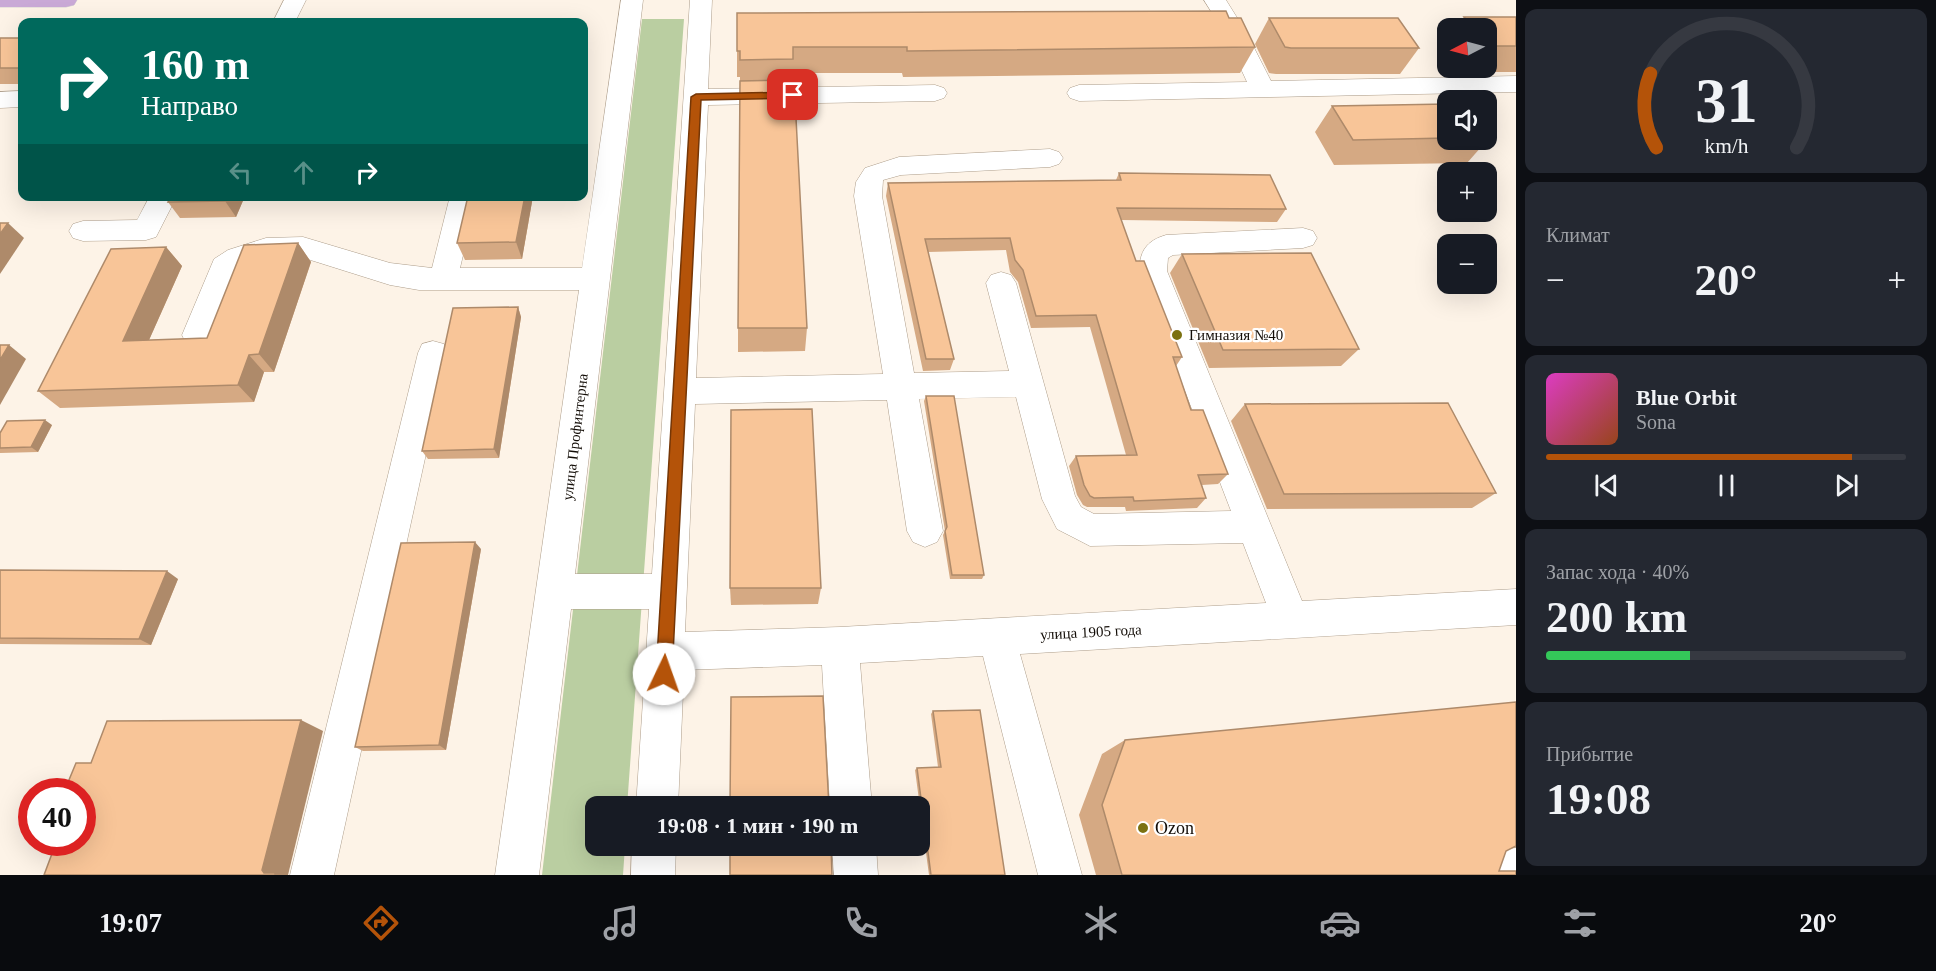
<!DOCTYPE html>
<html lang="ru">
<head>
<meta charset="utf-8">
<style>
  body { margin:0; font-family:Georgia,serif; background:#242831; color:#f1f3f6; height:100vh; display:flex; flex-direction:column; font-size:22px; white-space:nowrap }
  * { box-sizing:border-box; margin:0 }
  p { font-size:20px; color:#9ea1a6 }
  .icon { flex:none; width:33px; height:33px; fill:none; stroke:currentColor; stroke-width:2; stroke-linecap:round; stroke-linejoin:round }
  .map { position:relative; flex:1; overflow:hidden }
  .panel { display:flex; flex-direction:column; gap:9px; padding:9px; background:#0d0f14; width:420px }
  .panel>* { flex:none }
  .banner { position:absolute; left:18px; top:18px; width:570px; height:183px; border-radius:12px; box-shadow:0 6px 24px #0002; background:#00695c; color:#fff; overflow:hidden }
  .needle { width:39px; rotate:264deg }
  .fabs { position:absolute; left:1437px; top:18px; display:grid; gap:12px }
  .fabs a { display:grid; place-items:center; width:60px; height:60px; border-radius:12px; background:#171b24; box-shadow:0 6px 24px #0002; font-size:30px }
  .speed { position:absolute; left:18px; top:778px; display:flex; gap:12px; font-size:30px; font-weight:700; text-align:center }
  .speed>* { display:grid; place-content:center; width:78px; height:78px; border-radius:50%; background:#171b24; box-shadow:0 6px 24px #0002; line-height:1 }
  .speed .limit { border:9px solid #d22; background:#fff; color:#111 }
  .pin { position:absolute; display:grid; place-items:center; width:51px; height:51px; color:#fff; margin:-26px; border-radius:12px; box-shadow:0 3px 9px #0006 }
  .me { position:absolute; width:66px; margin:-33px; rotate:3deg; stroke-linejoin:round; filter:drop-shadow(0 0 4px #0008) }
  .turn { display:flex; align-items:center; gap:21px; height:126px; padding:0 24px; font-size:27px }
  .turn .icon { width:78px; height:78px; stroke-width:2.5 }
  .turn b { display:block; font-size:42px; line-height:51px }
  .lanes { display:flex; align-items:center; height:57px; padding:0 24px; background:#0003; justify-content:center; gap:30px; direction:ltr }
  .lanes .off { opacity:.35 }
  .big { font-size:45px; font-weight:600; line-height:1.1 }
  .panel .tile { flex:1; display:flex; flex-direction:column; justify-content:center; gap:9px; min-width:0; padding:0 21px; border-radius:12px; background:#242831 }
  .panel .dial { align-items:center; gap:0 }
  .dial svg { height:156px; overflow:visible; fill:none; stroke:#363941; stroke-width:7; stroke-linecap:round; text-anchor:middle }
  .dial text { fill:#f1f3f6; stroke:none }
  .song { display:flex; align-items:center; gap:18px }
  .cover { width:72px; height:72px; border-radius:9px; background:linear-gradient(135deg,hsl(310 70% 55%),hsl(20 70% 35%)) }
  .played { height:6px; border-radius:3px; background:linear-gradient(90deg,#b45309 85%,#363941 85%) }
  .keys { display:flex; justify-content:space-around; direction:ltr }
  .heat { display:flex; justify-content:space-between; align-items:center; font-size:33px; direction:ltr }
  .charge { height:9px; border-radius:4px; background:linear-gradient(90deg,#34c759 40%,#363941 0) }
  .trip { position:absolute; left:585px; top:796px; width:345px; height:60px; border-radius:12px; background:#171b24; box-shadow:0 6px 24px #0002; font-weight:600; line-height:60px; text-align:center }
  .menu { display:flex; height:96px; justify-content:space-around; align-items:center; background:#090b0e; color:#9ea1a6 }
  .menu .icon { width:42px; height:42px }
  .menu .active { color:#b45309 }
  .menu b { font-size:27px; color:#f1f3f6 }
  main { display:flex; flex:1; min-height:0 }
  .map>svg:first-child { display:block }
  .green { fill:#bacea1 }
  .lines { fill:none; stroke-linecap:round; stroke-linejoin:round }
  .minor-casing { stroke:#ad9d8a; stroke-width:1 }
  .major-casing { stroke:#d5d3d2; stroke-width:1 }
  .minor { fill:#fff; fill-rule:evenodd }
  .major { fill:#c9a9d6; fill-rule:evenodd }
  .wall { fill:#d5a983 }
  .shaded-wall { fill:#ae8a6a }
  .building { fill:#f8c598; stroke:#ae8a6a; stroke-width:1.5 }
  .route { fill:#b45309; stroke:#753606; stroke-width:1.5 }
  .poi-dot { fill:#7b7111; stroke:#fff; stroke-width:2 }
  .labels { text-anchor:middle; stroke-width:4.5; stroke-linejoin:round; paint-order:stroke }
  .poi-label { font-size:15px; fill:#130d07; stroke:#fff; text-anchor:start }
  .street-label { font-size:15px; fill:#130d07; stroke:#fff }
  .near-poi-label { font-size:18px; fill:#130d07; stroke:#fff; text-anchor:start }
</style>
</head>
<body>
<main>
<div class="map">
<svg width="1516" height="875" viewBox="0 0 1516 875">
  <rect width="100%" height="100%" fill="#fdf3e7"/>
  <path class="green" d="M642 19H684L627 807H596V846H625L623 875H542Z"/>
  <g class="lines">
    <defs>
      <g id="minor">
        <path d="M284 0H306L295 22H273Z"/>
        <path d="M621 0H643L575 574H652L690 0H712L708 89 935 85 944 88 947 93 944 98 935 101 708 105 696 378 883 374 854 196 856 182 865 168 899 157 1050 149 1059 152 1063 158 1059 164 1050 167 901 175 883 180 882 196 914 373 1009 371 986 283 991 275 1001 272 1011 275 1016 283 1075 496 1081 507 1094 514 1231 511 1139 271C1140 251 1146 241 1166 235L1303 228 1313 231 1317 238 1313 245 1303 248 1173 255 1168 258 1167 271 1302 601 1516 589V625L1020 654 1082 875H1038L983 656 860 663 872 807H830L822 665 684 670 678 807H636L649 609H571L539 875H495L579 290H419L390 285 301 257 267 258 248 264 236 273 208 343 197 347 186 343 182 335 214 259 228 250 266 238 303 237 390 263 432 268 450 196H477L460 268H582ZM1016 397 1042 499 1057 529 1090 546 1243 543 1266 603 840 627 685 632 695 404 887 400 907 531 913 542 925 547 937 542 943 531 919 399Z"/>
        <path d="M1204 0H1226L1246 32 1271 81 1516 76V92L1079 101 1070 98 1067 93 1070 88 1079 85 1247 82 1224 32Z"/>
        <path d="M22 91V107L0 108V92Z"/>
        <path d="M150 196H177L156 237 146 240 83 241 73 238 69 231 73 224 83 221 137 220Z"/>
        <path d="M433 341 444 344 448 353 334 875H290L418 353 422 344Z"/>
        <path d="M632 846H676L675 875H631Z"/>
        <path d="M832 846H876L878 875H834Z"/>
        <path d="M1516 848V875H1451L1458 860 1473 853Z"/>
      </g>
      <path id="major" d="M0 0H77L74 5 66 7H0Z"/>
    </defs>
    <use href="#minor" class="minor-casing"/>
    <use href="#major" class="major-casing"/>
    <use href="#minor" class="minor"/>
    <use href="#major" class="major"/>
  </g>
  <g class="wall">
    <path d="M1464 17H1516V72H1466L1462 68H1486V28H1455Z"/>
    <path d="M1229 18 1255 47 1240 73 903 77 902 73H793L807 328 805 351 738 352V328L740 81V77H737V51Z"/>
    <path d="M1269 18 1419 48 1400 74H1276L1269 73 1255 44Z"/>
    <rect x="0" y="38" width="22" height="46"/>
    <path d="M1448 39V48L1444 44Z"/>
    <path d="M1448 104V140H1486V133L1490 137 1467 163 1334 165 1315 132 1332 106Z"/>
    <path d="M1119 173 1286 209 1277 222 1121 220 1136 261 1182 357 1176 366 1191 410 1228 474 1218 484 1202 485 1206 498 1197 508 1126 511 1125 507H1087L1083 505 1077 495 1069 466 1076 456 1126 455 1090 327 1031 328 1018 282 1010 272 1006 250 928 252 954 359 950 370 923 371 886 196 888 183 1116 180Z"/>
    <path d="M245 196 236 217 180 218 168 202Z"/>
    <path d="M533 196 522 259 465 260 457 243Z"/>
    <path d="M298 243 311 262 274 372H264L254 402 60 408 38 391 166 247 182 266 149 340 207 338Z"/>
    <path d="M1182 254 1359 349 1341 366 1209 368 1170 273Z"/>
    <path d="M518 307 521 317 499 458 428 459 422 451Z"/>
    <path d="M926 396 984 575 982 579H950L943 535 945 531 924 401Z"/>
    <path d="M1245 404 1496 493 1472 508 1267 509 1231 421Z"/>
    <path d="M52 425 38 452 0 453V433Z"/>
    <path d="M481 549 446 750 363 751 355 747Z"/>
    <path d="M0 570 178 579 151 645 0 644Z"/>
    <path d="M730 588H821L818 604 731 605Z"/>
    <path d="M933 711 1005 875H929L915 770 917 768 938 767 931 714Z"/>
    <path d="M1125 740 1506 851 1499 871 1516 875H1096L1079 815 1102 754Z"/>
  </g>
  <g class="shaded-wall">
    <path d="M227 196H245L236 217 225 201Z"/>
    <path d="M525 196H533L522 259 516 242Z"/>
    <path d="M8 223 24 238 0 274V234Z"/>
    <path d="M298 243 311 262 274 372 259 354Z"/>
    <path d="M166 247 182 266 141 358 123 341Z"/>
    <path d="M518 307 521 317 499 458 494 449Z"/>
    <path d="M9 345 26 359 0 405V360Z"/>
    <path d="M249 355 264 372 254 402 238 385Z"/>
    <path d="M45 420 52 425 38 452 31 447Z"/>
    <path d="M475 542 481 549 446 750 439 745Z"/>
    <path d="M167 571 178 579 151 645 139 639Z"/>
    <path d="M301 720 323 731 288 875H275L264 873 262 870Z"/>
  </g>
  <g class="building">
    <path d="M1226 11 1229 18H1241L1255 47 907 51V47H793V59L740 60V51H737V13Z"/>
    <path d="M1464 17H1516V46H1487L1486 28H1473Z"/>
    <path d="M1269 18H1398L1419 48H1291L1285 47Z"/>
    <rect x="0" y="38" width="22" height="30"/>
    <path d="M794 80 807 328H738L740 81Z"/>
    <path d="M1448 104V138L1353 140 1332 106Z"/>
    <path d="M1119 173 1270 175 1286 209 1117 208 1136 261H1144L1182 357H1173L1191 410H1203L1228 474 1198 475 1206 498 1134 501 1133 497 1094 498 1090 496 1084 485 1076 456 1137 455 1096 315 1036 316 1023 270 1015 260 1010 238 925 239 954 359H926L888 183 1121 180Z"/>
    <path d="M171 196H227L225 201 168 202Z"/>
    <path d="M468 196H525L516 242 457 243Z"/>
    <path d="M0 223H8L0 234Z"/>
    <path d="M298 243 259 354 249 355 238 385 38 391 111 249 166 247 123 341 207 338 244 245Z"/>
    <path d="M1311 253 1359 349 1223 350 1182 254Z"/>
    <path d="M518 307 494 449 422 451 453 308Z"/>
    <path d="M0 345H9L0 360Z"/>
    <path d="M926 396H954L984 575H952L945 531 947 527Z"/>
    <path d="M1448 403 1496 493 1284 494 1245 404Z"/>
    <path d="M812 409 821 588H730L731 410Z"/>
    <path d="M45 420 31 447 0 448V433L7 421Z"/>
    <path d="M475 542 439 745 355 747 401 543Z"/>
    <path d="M0 570 167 571 139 639 0 638Z"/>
    <path d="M823 696 829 807H730L731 697Z"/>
    <path d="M1516 702V846L1506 851 1499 871H1516V875H1122L1102 805 1125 740Z"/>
    <path d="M980 710 1005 875H931L917 768 941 767 933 711Z"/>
    <path d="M301 720 262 870 264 873H275V875H44L56 843H82V792H64L76 763H91L107 721Z"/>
    <path d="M730 846H831L832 875H730Z"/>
  </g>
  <path class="route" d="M793 92 796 93V98L701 100 672 674 670 680 664 682 658 680 656 674 691 97 696 94Z"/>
  <g class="poi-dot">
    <circle cx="1177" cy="335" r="6"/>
    <circle cx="1143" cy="828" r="6"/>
  </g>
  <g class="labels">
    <g class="poi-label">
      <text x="1189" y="340">Гимназия №40</text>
    </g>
    <g class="street-label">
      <text transform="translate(575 437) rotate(-83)" y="5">улица Профинтерна</text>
      <text transform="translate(1091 632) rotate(-3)" y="5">улица 1905 года</text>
    </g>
    <g class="near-poi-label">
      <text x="1155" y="834">Ozon</text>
    </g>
  </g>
</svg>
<div class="fabs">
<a><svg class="needle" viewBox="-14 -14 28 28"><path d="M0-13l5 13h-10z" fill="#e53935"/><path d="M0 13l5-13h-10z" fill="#9ea1a6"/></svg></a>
<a><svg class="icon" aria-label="sound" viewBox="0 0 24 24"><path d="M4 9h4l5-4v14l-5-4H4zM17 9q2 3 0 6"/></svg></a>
<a>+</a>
<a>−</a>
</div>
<div class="speed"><div class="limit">40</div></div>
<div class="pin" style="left:793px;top:95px;background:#d93025"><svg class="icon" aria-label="arrive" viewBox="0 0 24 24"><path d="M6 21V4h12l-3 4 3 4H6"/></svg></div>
<svg class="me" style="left:664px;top:674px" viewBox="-20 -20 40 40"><circle r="19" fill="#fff"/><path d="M0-13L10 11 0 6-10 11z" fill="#b45309"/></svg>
<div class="trip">19:08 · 1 мин · 190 m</div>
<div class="banner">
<div class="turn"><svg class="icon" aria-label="right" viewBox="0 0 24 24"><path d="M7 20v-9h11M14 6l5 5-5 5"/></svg><div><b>160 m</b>Направо</div></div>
<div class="lanes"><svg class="icon off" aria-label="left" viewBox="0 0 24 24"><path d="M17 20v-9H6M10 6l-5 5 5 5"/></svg><svg class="icon off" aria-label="ahead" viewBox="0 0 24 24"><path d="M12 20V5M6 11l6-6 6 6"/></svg><svg class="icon" aria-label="right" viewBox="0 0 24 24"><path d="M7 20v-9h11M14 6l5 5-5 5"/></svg></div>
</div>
</div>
<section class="panel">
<div class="tile dial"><svg viewBox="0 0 100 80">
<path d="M14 69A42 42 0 1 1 86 69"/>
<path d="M14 69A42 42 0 0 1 11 31" stroke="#b45309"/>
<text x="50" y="56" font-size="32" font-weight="700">31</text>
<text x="50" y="72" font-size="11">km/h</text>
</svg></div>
<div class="tile"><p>Климат</p>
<div class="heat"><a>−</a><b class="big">20°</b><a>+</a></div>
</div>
<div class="tile">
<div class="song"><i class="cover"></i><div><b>Blue Orbit</b><p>Sona</p></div></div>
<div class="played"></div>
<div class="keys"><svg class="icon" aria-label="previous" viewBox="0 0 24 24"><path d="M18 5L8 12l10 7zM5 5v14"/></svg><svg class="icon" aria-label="pause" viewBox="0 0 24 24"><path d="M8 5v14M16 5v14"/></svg><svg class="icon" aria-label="next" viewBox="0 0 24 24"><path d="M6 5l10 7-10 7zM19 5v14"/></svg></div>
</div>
<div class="tile"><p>Запас хода · 40%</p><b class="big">200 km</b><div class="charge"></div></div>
<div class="tile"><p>Прибытие</p><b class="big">19:08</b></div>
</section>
</main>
<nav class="menu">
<b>19:07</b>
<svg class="icon active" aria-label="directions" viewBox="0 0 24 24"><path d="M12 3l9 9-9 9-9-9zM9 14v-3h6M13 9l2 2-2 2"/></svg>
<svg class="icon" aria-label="music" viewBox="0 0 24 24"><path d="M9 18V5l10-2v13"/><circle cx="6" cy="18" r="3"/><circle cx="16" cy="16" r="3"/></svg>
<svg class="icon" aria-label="phone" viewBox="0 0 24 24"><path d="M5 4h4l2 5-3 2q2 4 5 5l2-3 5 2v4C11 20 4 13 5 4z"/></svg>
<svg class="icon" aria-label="climate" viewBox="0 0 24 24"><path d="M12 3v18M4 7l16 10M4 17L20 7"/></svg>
<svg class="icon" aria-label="car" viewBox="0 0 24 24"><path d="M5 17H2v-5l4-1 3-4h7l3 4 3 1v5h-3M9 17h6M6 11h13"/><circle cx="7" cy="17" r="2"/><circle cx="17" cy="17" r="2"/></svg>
<svg class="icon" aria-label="filters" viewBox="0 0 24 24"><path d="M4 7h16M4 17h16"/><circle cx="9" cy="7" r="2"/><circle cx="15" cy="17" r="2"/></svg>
<b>20°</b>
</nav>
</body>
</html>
